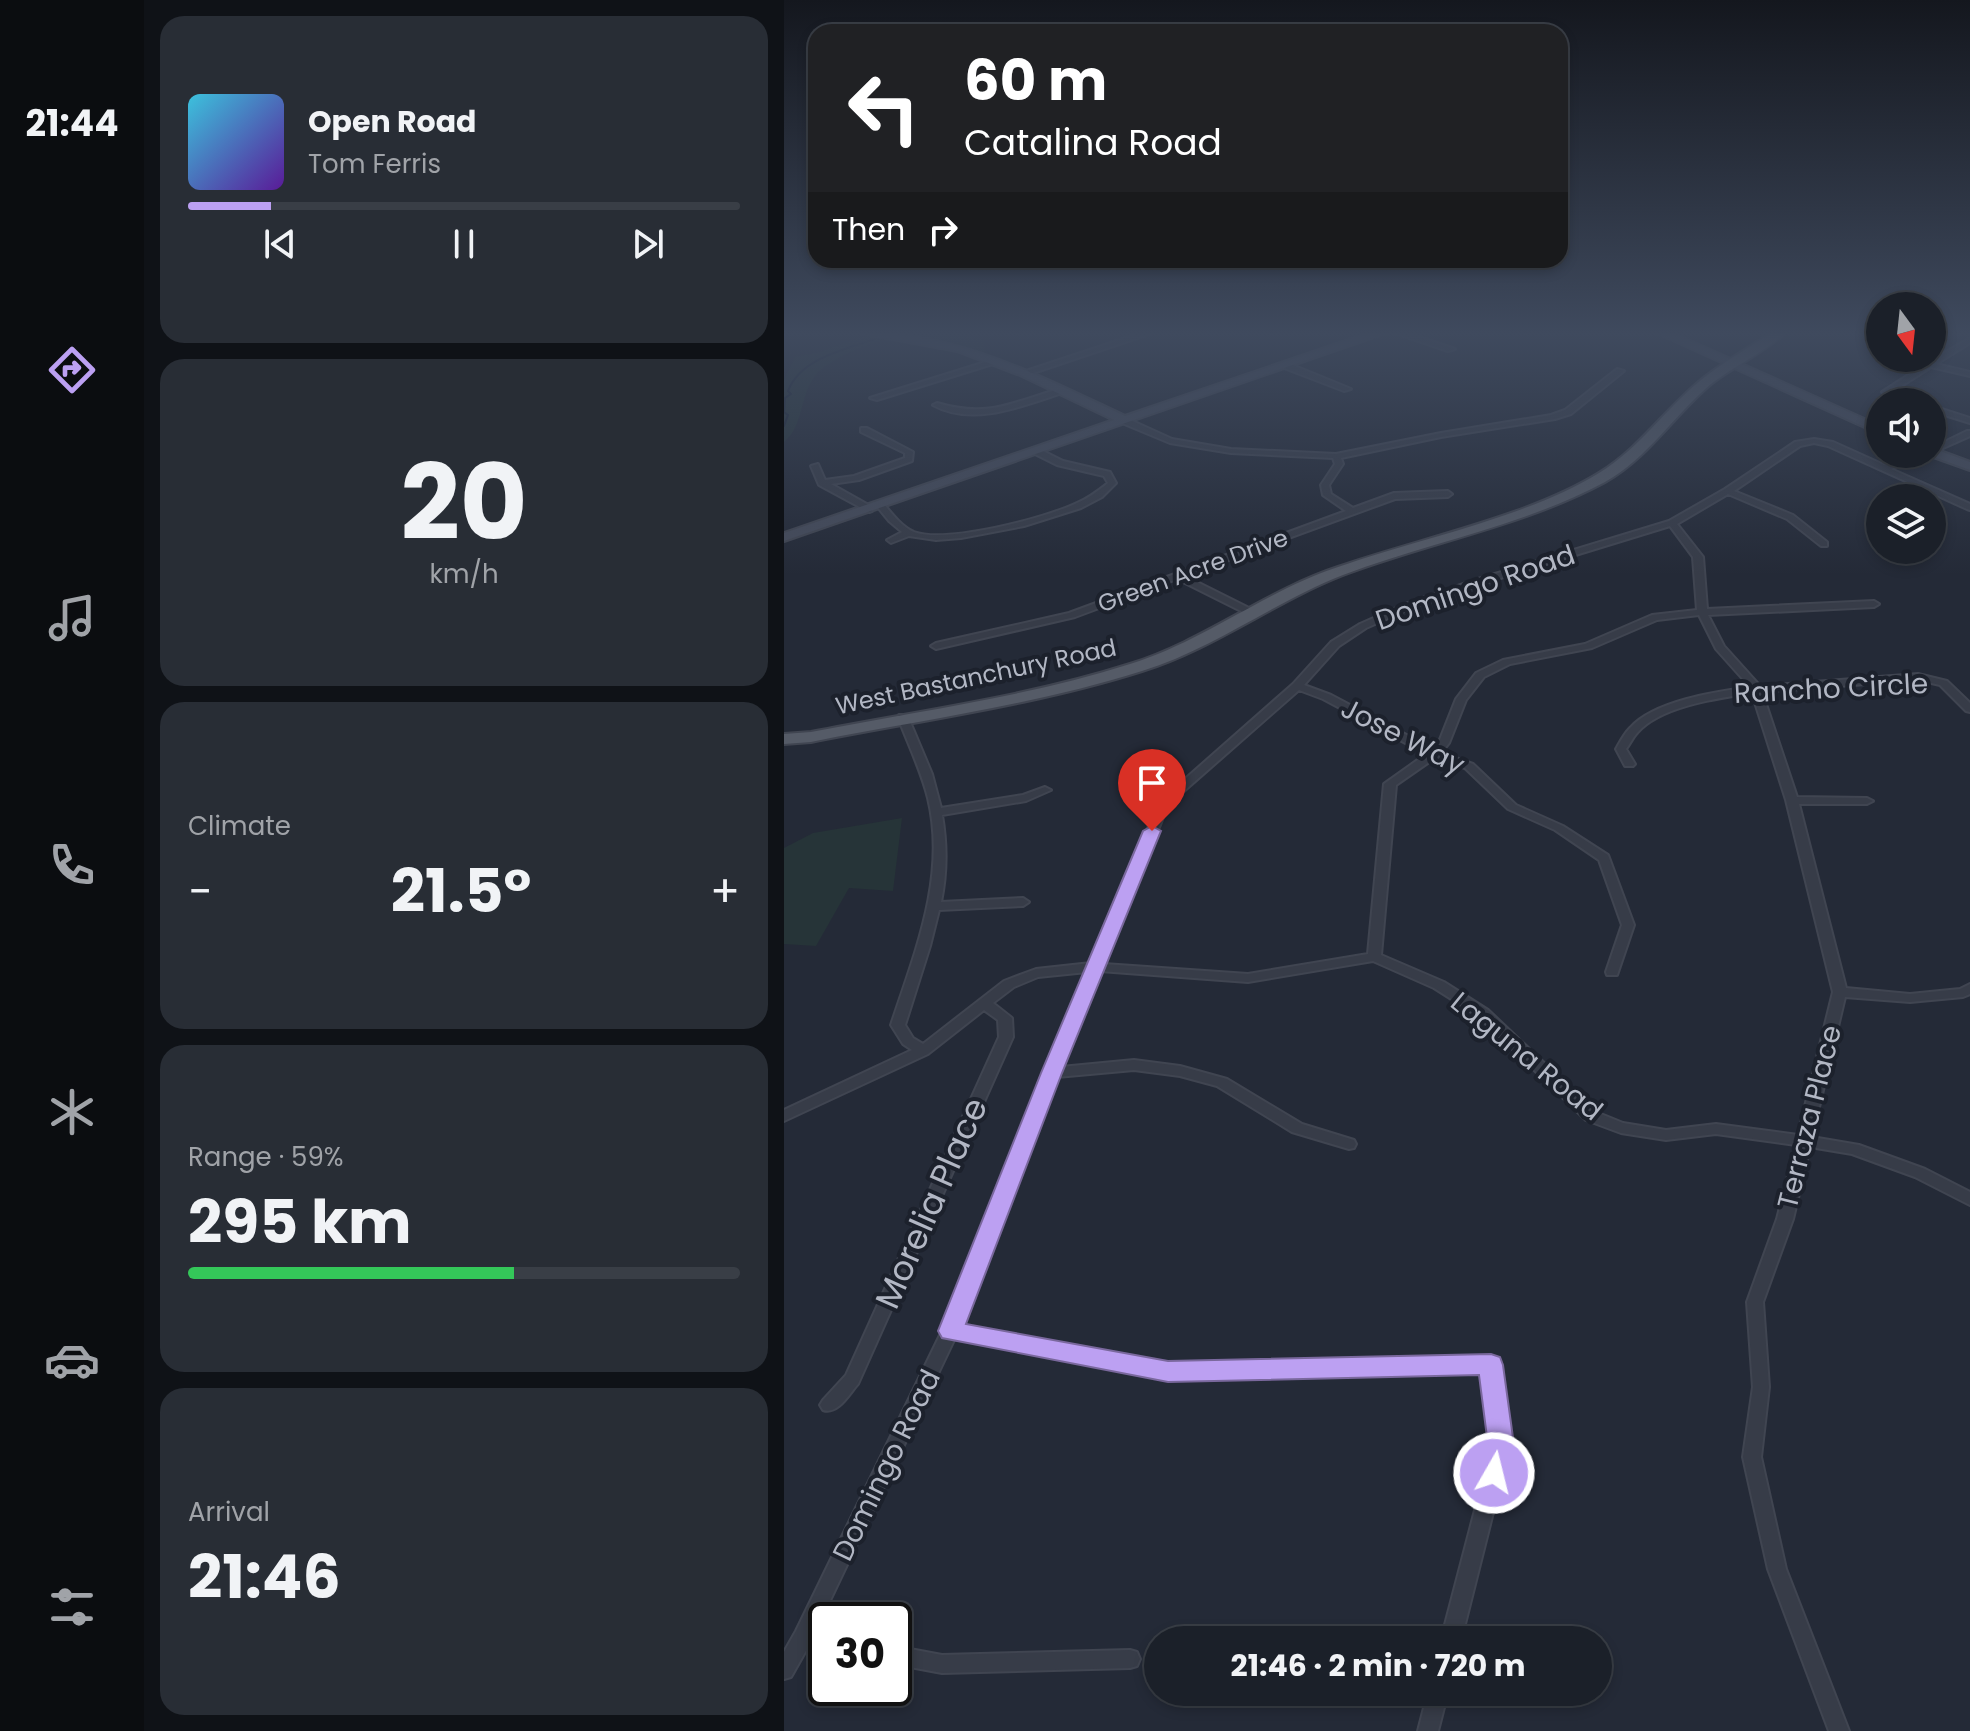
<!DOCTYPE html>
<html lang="en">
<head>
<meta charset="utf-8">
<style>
  body { margin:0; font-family:Poppins,sans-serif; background:#282d35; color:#f1f3f6; height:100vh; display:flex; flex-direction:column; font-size:30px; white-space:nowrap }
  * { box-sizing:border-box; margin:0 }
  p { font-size:26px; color:#a0a3a8 }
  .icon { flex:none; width:44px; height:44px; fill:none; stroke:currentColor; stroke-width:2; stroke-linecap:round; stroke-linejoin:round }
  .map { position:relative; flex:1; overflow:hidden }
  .sheet { display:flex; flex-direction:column; gap:16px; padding:16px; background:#0f1217; width:640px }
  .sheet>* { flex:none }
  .hud { position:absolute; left:24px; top:24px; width:760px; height:244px; border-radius:24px; box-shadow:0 4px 12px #0003,0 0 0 2px #393e46; background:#202124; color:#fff; overflow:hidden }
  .needle { width:52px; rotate:165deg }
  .fabs { position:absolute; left:1082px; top:292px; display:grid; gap:16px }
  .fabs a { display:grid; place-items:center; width:80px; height:80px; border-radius:50%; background:#1b2029; box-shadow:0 4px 12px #0003,0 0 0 2px #393e46; font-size:40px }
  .speed { position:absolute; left:24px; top:1602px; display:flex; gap:16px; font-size:40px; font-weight:700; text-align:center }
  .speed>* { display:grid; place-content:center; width:104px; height:104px; border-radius:50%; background:#1b2029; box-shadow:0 4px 12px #0003,0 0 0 2px #393e46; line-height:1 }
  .speed .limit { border:4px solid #111; border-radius:12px; background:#fff; color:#111 }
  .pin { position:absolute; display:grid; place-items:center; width:68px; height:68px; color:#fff; margin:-82px -34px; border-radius:50% 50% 50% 0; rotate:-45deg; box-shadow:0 0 8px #0007 }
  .pin .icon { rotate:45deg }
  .me { position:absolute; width:88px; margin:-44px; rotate:8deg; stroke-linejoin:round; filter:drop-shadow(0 0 6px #0008) }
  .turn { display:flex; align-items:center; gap:28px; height:168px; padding:0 24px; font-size:36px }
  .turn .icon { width:104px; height:104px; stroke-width:2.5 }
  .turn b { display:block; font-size:56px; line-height:68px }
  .then { display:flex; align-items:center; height:76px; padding:0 24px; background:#0003; gap:16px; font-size:30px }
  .big { font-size:60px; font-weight:700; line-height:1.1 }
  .sheet .card { flex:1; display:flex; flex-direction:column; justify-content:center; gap:12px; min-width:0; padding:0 28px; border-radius:24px; background:#282d35 }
  .sheet .dial { align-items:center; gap:0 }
  .dial b { font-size:104px; line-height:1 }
  .song { display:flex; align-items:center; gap:24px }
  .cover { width:96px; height:96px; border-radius:12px; background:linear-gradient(135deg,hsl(190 70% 55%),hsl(270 70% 35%)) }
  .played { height:8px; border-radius:4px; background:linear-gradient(90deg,#bca0f2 15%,#393e46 15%) }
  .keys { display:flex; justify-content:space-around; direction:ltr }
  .heat { display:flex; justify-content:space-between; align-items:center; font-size:44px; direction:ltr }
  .charge { height:12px; border-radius:6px; background:linear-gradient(90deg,#34c759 59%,#393e46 0) }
  .trip { position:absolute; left:360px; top:1626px; width:468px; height:80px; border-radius:40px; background:#1b2029; box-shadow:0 4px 12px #0003,0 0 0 2px #393e46; font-weight:700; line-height:80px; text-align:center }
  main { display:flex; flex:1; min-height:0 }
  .tabs { display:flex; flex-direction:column; width:144px; justify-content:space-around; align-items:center; background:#0b0d10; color:#a0a3a8 }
  .tabs .icon { width:56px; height:56px }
  .tabs .on { color:#bca0f2 }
  .tabs b { font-size:36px; color:#f1f3f6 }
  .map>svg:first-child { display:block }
  .green { fill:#263438 }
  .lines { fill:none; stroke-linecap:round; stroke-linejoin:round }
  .stream { stroke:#182133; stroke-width:2 }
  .street-casing { stroke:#404551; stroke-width:4 }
  .secondary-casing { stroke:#404551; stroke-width:4 }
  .primary-casing { stroke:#404551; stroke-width:4 }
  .street { fill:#373c48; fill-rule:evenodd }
  .secondary { fill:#454b5a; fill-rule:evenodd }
  .primary { fill:#555b67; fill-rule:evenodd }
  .route { fill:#bca0f2; stroke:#7a689d; stroke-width:2 }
  .labels { text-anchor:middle; stroke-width:8; stroke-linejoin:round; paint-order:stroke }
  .far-street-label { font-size:24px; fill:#b2b7c4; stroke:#1c212c }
  .street-label { font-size:28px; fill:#b2b7c4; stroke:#1c212c }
  .near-street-label { font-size:34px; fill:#b2b7c4; stroke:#1c212c }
</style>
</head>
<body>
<main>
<nav class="tabs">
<b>21:44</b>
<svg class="icon on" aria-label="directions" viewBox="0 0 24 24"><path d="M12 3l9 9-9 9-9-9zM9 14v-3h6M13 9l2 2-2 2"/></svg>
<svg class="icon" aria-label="music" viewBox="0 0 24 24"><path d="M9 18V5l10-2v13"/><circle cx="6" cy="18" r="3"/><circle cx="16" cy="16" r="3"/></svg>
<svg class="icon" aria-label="phone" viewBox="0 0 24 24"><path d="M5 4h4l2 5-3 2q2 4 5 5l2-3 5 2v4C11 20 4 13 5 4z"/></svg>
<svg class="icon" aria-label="climate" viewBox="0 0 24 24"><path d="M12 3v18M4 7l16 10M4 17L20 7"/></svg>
<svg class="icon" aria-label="car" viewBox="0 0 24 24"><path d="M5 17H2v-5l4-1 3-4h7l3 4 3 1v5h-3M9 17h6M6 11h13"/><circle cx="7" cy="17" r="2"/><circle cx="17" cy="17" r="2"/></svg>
<svg class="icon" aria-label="filters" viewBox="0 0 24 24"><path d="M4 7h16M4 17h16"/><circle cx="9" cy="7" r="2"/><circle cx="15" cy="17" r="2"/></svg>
</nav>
<section class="sheet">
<div class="card">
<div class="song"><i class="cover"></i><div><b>Open Road</b><p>Tom Ferris</p></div></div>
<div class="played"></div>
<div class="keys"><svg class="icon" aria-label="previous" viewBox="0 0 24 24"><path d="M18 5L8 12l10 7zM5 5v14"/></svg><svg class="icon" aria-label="pause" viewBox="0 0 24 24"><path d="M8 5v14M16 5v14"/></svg><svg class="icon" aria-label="next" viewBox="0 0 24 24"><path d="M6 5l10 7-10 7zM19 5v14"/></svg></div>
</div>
<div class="card dial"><b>20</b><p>km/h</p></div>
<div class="card"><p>Climate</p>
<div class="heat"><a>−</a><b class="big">21.5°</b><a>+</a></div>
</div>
<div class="card"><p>Range · 59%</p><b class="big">295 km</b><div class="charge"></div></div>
<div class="card"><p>Arrival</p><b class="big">21:46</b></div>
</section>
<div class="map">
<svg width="1186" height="1731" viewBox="0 0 1186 1731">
  <rect width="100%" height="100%" fill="#242a37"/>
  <g class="green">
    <path d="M90 332H173L201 341 200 354C175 345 147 336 121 336 98 336 45 358 31 376 15 397 20 426 0 442V380L11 357 36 352Z"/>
    <path d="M118 818 109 891 65 888 32 946 0 944V848L29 833Z"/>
  </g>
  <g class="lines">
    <path class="stream" d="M0 426 4 415 0 412 1 398 7 394 4 391C17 358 60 350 91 339"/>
    <defs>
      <g id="street">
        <path d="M360 332H371L243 375 236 373Z"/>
        <path d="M608 332H620L671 349 664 351Z"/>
        <path d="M1186 338V343L1152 364 1186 372V376L1147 367 1108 392 1135 402H1124L1098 392 1140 365V362H1145Z"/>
        <path d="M208 360 215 362 93 400 86 398Z"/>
        <path d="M500 364H506L567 389 560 391 500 368Z"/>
        <path d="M833 369 840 371 787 414 771 419 657 437 557 458 559 464 545 485 547 494 569 508 610 493 664 491 668 494 664 497 611 499 401 576 471 611V615H465L393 579 291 617 152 649 147 646 152 643 285 613 562 511 539 495 537 485 551 464 549 458 447 453 386 443 338 423V419H344L388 439 447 449 552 454 657 433 767 415 781 410Z"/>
        <path d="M275 389H278V393C238 406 189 427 149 405L153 403C204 418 227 403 275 389Z"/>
        <path d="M1148 406 1186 418V423L1148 411Z"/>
        <path d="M77 428H83L129 452 128 461 75 480 47 484 88 507V511L85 512 35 485 27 466 34 464 41 480 70 476 121 458V453L77 432Z"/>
        <path d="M1183 431H1186V436L1148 453V448Z"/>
        <path d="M1030 439 1049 442 1100 465 1133 454H1145L1107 469 1186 504V510L1183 509 1044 446 1030 443 1016 446 950 491 1009 515 1043 542V546H1037L1003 519 944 494 893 524 919 557 923 609 1090 601 1095 604 1090 607 924 615 940 646 976 686 1134 674 1163 681 1186 703V712L1182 711 1156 685 1134 680 978 692 1013 797 1083 798 1089 801 1083 804H1015L1062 988 1126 994 1176 989 1186 984V994L1179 997 1126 1002 1061 997 1028 1137 1075 1145 1141 1169 1186 1192V1205L1131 1177 1068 1154 1026 1147 1009 1219 979 1302 985 1387 977 1457 1002 1569 1065 1731H1045L984 1569 959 1457 969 1387 963 1302 993 1219 1012 1145 932 1134 882 1140 837 1133 802 1120 694 1016 650 988 589 961 464 982 316 971 277 1067 350 1060 396 1066 443 1079 518 1124 570 1140 572 1144 570 1148 565 1149 508 1132 433 1086 396 1076 350 1070 273 1077 176 1326 384 1364 707 1358 713 1360 715 1365 726 1445 677 1640H657L708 1445 699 1372 384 1378 171 1338 32 1630 42 1632V1650L24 1647 7 1677 0 1679V1652L12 1631 158 1331 303 972 254 977 230 987 209 1003 228 1018 229 1037 74 1384C65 1394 54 1415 39 1410L36 1405 39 1400 62 1375 215 1037 214 1020 200 1010 144 1054 0 1121V1110L128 1050 119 1044 107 1025C131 952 163 876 144 798 137 770 124 744 114 717L115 715H123L124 717 148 774 157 808 239 795 261 787 267 790 242 801 158 815C163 844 163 873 157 902L239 898 245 902 239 906 155 910 146 946 121 1025 129 1038 139 1044 220 981 252 969 307 963 375 802 509 684 547 642 576 624 619 605 691 580 885 521 941 489 1011 442ZM886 526 909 557 913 610 868 615 801 644 719 660 692 673 672 699 655 742 649 749 547 695 520 685 555 646 582 628 625 609 697 584ZM915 615 932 649 966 687C931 692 870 701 846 728 840 734 836 742 832 749L841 766H849L851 764 842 749C846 744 849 737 853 733 876 706 935 698 968 693L1002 800 1049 992 1014 1135 932 1124 882 1130 839 1123 812 1112 704 1010 660 982 597 955 612 785 651 758 681 768 724 809 771 830 815 860 838 925 822 972 823 975H833L850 925 824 855 779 826 732 805 689 764 657 753 665 743 682 700 700 677 726 664 808 648 873 620ZM515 690 539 699 642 754 600 784 584 954 464 974 320 964 384 805Z"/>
        <path d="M249 449H255L279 461 326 472 332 483 318 497 297 508 240 526 177 538 152 540 125 536 107 543 103 540 118 532 105 521 92 505 93 503H99C108 514 118 527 130 532 162 544 262 518 293 503 305 498 314 491 324 483L320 476 273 465 249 453Z"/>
        <path d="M110 1646 158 1655 346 1650 353 1652 356 1659 353 1666 346 1668 158 1673 110 1664Z"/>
        <path d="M644 1692H664L654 1731H634Z"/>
      </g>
      <g id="secondary">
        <path d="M71 332C173 332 251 374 341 416L588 332H604L0 541V533L330 420 236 375 173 351Z"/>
        <path d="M871 332H886L1096 426V434Z"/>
        <path d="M1148 448 1186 462V470L1144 455 1148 454Z"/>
      </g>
      <path id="primary" d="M988 332H1002C980 353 951 365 927 384 890 415 864 458 821 482 739 526 646 542 559 575 490 602 429 649 358 671 251 705 137 720 27 742L0 744V734L27 732C133 711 243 697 346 664 420 641 481 591 554 567 634 539 744 517 815 473 856 448 881 409 917 380 939 362 965 348 988 332Z"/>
    </defs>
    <use href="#street" class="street-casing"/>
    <use href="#secondary" class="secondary-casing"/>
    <use href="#primary" class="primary-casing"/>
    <use href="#street" class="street"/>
    <use href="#secondary" class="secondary"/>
    <use href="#primary" class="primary"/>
  </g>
  <linearGradient id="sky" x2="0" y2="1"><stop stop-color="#14171e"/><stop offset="0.58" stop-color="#3f4a5e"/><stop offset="1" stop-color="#3f4a5e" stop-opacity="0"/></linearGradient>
  <rect width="1186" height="575" fill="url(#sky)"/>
  <path class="route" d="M368 826 377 831 278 1073 182 1324 384 1361 707 1354 716 1357 719 1365 730 1445 719 1481 710 1485 700 1481 696 1473 704 1445 695 1375 384 1382 158 1338 154 1331 257 1073 359 831Z"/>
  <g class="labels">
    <g class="far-street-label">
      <text transform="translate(409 571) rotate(-20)" y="8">Green Acre Drive</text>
      <text transform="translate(192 677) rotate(-12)" y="8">West Bastanchury Road</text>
    </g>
    <g class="street-label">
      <text transform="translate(691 587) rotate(-19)" y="10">Domingo Road</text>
      <text transform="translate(1047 688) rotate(-3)" y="10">Rancho Circle</text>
      <text transform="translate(619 736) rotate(27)" y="10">Jose Way</text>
      <text transform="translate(743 1056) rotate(39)" y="10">Laguna Road</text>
      <text transform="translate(1025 1117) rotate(-76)" y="10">Terraza Place</text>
      <text transform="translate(102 1465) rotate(-64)" y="10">Domingo Road</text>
    </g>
    <g class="near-street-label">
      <text transform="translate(147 1203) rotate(-66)" y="12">Morelia Place</text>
    </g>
  </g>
</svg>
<div class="fabs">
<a><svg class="needle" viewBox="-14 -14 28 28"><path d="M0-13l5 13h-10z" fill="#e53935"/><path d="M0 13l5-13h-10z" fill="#a0a3a8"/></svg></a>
<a><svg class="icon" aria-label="sound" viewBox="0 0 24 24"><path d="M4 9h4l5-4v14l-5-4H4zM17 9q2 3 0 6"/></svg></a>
<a><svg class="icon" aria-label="layers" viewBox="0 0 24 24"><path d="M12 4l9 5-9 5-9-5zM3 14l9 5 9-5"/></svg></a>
</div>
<div class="speed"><div class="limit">30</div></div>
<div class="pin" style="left:368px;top:831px;background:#d93025"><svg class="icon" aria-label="arrive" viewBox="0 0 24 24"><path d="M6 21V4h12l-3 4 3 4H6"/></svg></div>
<svg class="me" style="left:710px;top:1473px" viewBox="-20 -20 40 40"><circle r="17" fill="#bca0f2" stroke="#fff" stroke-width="3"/><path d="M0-11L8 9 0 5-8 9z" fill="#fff"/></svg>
<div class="trip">21:46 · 2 min · 720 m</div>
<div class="hud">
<div class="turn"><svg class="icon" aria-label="left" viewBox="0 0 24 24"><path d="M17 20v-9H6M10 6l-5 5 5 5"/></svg><div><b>60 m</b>Catalina Road</div></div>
<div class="then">Then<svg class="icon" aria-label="right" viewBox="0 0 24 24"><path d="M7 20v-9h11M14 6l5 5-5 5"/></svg></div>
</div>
</div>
</main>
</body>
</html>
